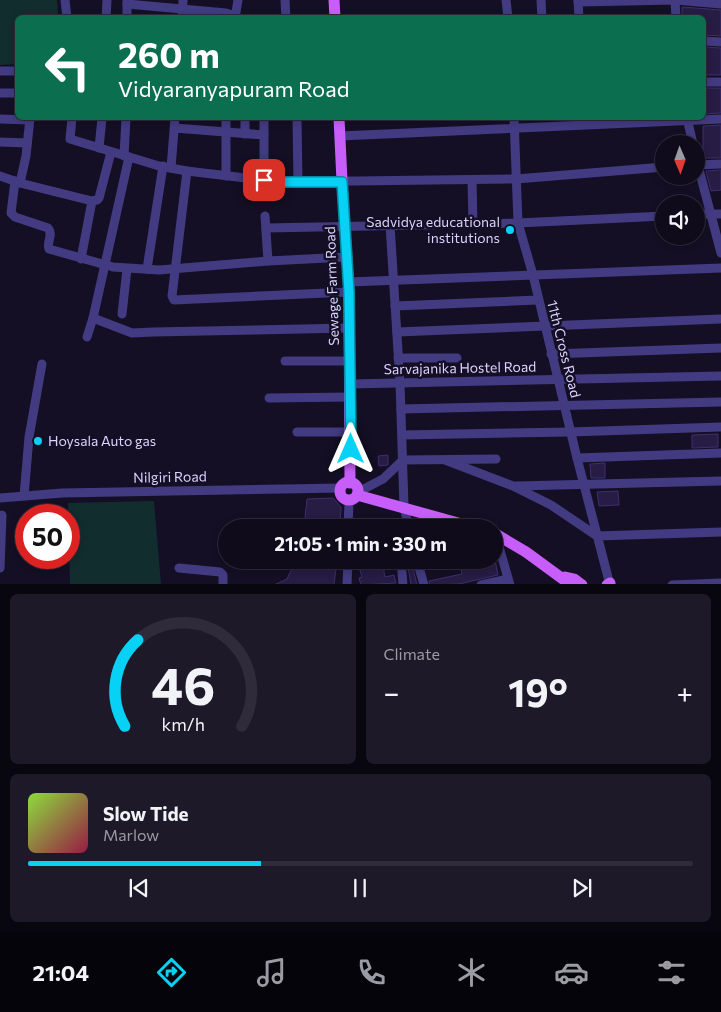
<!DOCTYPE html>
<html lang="en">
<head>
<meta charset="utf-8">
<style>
  body { margin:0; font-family:Commissioner,sans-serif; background:#1d1928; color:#f1f3f6; height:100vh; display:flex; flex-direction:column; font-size:19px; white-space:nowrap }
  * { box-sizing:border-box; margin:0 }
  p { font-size:16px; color:#9b9ba3 }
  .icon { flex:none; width:28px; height:28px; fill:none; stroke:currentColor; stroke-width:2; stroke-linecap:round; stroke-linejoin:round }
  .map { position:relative; height:584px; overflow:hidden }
  .sheet { display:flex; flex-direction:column; gap:10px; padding:10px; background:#08060f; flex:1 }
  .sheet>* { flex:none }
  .top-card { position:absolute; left:15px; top:15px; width:691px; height:105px; border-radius:8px; box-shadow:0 2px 8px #0003,0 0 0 1px #2f2b3a; background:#0b6e4f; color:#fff; overflow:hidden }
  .needle { width:32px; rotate:178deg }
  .buttons { position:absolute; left:655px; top:135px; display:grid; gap:10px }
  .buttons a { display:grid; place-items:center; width:50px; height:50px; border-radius:50%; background:#0f0b1b; box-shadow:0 2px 8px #0003,0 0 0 1px #2f2b3a; font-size:25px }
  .speed { position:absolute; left:15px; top:504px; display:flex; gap:10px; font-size:25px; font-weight:700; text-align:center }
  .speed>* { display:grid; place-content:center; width:65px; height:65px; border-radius:50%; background:#0f0b1b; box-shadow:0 2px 8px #0003,0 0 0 1px #2f2b3a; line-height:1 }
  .speed .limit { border:8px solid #d22; background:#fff; color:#111 }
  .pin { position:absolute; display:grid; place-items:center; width:42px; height:42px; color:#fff; margin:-21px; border-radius:10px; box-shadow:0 2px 8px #0006 }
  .me { position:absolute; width:55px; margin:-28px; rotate:0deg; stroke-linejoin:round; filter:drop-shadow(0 0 4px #0008) }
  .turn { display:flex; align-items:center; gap:18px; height:105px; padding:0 20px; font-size:22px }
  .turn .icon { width:65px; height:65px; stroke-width:2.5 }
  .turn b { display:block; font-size:35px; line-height:42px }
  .big { font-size:38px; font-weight:700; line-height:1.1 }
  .sheet .widget { flex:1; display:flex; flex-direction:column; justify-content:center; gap:8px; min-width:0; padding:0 18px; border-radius:8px; background:#1d1928 }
  .sheet .dial { align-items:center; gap:0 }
  .dial svg { height:130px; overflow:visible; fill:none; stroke:#2f2b3a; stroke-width:7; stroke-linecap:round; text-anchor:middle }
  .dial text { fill:#f1f3f6; stroke:none }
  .song { display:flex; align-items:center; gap:15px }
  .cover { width:60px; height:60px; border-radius:8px; background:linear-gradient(135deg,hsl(90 70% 55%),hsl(340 70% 35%)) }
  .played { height:5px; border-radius:2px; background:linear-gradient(90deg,#07d2f6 35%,#2f2b3a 35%) }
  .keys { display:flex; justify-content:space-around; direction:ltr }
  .heat { display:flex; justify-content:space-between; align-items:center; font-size:28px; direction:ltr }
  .sheet .tiles { flex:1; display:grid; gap:10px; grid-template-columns:1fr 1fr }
  .widget:last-child { grid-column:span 2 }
  .trip { position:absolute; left:218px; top:519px; width:285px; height:50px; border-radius:25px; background:#0f0b1b; box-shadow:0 2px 8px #0003,0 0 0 1px #2f2b3a; font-weight:700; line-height:50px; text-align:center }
  .menu { display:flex; height:80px; justify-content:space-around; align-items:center; background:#06040b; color:#9b9ba3 }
  .menu .icon { width:35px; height:35px }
  .menu .on { color:#07d2f6 }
  .menu b { font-size:22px; color:#f1f3f6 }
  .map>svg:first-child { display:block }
  .green { fill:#122d2e }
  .building { fill:#261c44; stroke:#3f2e70 }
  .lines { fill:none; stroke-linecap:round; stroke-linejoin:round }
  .minor { stroke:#423b82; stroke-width:9 }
  .major { stroke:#c85efa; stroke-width:11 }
  .route-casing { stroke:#0588a0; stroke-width:12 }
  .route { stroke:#07d2f6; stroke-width:9 }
  .poi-dot { fill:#07d2f6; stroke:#140f24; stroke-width:2 }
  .labels { text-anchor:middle; stroke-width:5; stroke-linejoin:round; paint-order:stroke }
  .poi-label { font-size:14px; fill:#dad3fe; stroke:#140f24; text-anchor:end }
  .street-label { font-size:14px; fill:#dad3fe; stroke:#140f24 }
</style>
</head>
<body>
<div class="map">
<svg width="721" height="585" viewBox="0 0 721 585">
  <rect width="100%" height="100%" fill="#140f24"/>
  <g class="green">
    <path d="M0 0H57L58 17 18 18 17 64 0 65Z"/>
    <path d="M154 501 161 584H70L68 503Z"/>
  </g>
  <g class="building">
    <path d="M682 7 721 10V36L704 35V18H682Z"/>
    <path d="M704 47 721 48V75H704Z"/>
    <path d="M704 88H721V113L704 114Z"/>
    <path d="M721 125V158H703V126Z"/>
    <path d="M721 170V190L711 191 706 171Z"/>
    <path d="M718 434V447L692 448V435Z"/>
    <path d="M388 455V465L379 466 378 456Z"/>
    <path d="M605 463V478H591L590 464Z"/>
    <path d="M618 491 619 505 599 506 597 492Z"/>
    <path d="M333 498 341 507 340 528H304L307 499Z"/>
    <path d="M296 560H337L334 585H274L287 579Z"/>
    <path d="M407 560H411L417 585H411Z"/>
    <path d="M433 560H495L498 575 459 584 430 585 429 581 462 574 460 563 435 568Z"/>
    <path d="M382 561 385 577 394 575 396 583 361 585 359 578 362 577 359 567Z"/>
  </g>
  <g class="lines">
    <g class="minor">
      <path d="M65 0 67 18"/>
      <path d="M285 0 286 18"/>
      <path d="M506 0 508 18"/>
      <path d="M541 0 542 18"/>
      <path d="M578 0 579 18"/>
      <path d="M675 0 676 18"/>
      <path d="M578 2 675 0 721 4"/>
      <path d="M127 4 226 13 235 16"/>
      <path d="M106 18 107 0"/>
      <path d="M127 18V0"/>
      <path d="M182 18 183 0"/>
      <path d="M235 18 238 0"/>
      <path d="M704 41 721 42"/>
      <path d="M0 71H18"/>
      <path d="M704 82H721"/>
      <path d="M0 93H18"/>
      <path d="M72 118 70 139 159 166 187 171 278 182 516 179 664 167"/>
      <path d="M226 118V176"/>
      <path d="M264 118V180"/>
      <path d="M297 118 298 182"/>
      <path d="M514 118 518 223 533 275 577 458 610 585"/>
      <path d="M687 118 693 144"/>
      <path d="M0 119 30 120"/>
      <path d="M175 128 264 135"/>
      <path d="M245 134V118"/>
      <path d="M340 136 721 119"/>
      <path d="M0 142 27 143"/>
      <path d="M99 148 102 118"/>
      <path d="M124 156 126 118"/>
      <path d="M129 157 93 318 132 333 153 332 349 328"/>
      <path d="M696 158 721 253"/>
      <path d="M696 165 721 164"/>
      <path d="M171 168 175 118"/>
      <path d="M187 171 172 296 174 300 349 292"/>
      <path d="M0 176 20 183 92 201 97 200 99 198 111 152"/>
      <path d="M472 180 473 224"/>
      <path d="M15 181 11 213 15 217 48 228C54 235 46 242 49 249L113 267 159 270 268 261 347 257"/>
      <path d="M20 183 26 156 30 118"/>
      <path d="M696 214H721"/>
      <path d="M265 216 268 261"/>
      <path d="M390 225 400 383 404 507 409 528"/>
      <path d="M266 228 518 223 664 216"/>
      <path d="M81 259 92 201"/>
      <path d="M147 269 163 166"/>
      <path d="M348 282 721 268"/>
      <path d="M395 306 538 300"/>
      <path d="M122 314 127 269"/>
      <path d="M397 332 721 319"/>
      <path d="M87 337 93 318"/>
      <path d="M551 354 721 348"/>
      <path d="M398 358H457"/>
      <path d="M285 361H349"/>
      <path d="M350 384 721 376"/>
      <path d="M269 398 350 397"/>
      <path d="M401 409 721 402"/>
      <path d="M297 432H351"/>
      <path d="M402 435 570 432 721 427"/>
      <path d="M577 458 721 453"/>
      <path d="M445 460 513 486 551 505 597 536 721 532"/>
      <path d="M516 486 721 481"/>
      <path d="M358 492 383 479 403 460 496 459"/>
      <path d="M24 496 29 437 42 364"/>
      <path d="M0 498 62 493 341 488"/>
      <path d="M347 500 349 502 348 528"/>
      <path d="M495 533 510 585"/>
      <path d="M401 560 403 585"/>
      <path d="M417 560 424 585"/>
      <path d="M0 568 2 515"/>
      <path d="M179 568 220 572 223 575V585"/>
      <path d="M347 585 348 560"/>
      <path d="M481 585 508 579"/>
      <path d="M672 585 721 583"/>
    </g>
    <g class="major">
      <path d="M334 0 335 18"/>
      <path d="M339 118 342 181 349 292 350 483"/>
      <circle cx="349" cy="491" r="9"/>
      <path d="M357 495 476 528"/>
      <path d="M494 533 526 552 571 585"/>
      <path d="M565 577 574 579 582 585"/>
      <path d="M607 585 610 583"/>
    </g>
  </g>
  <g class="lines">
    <defs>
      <path id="route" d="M264 180 278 182H342L349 292 351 449"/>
    </defs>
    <use href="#route" class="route-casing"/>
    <use href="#route" class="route"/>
  </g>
  <g class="poi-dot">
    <circle cx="510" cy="230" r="5"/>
    <circle cx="38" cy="441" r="5"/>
  </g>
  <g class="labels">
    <g class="poi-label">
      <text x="500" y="227">Sadvidya educational<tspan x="500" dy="16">institutions</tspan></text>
      <text x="48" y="446" text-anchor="start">Hoysala Auto gas</text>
    </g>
    <g class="street-label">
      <text transform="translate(332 286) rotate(-92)" y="5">Sewage Farm Road</text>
      <text transform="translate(564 349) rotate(76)" y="5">11th Cross Road</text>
      <text transform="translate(460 368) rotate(-1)" y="5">Sarvajanika Hostel Road</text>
      <text transform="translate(170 477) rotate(-1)" y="5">Nilgiri Road</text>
    </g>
  </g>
</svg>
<div class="buttons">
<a><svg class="needle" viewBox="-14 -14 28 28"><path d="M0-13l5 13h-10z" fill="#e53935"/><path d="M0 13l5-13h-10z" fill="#9b9ba3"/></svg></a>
<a><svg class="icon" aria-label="sound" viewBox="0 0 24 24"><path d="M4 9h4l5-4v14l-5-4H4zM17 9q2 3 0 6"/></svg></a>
</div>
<div class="speed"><div class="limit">50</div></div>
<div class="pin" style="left:264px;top:180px;background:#d93025"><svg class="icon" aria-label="arrive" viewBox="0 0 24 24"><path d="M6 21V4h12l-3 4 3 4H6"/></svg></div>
<svg class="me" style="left:351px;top:449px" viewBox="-20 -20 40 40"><path d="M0-17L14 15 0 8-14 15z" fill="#07d2f6" stroke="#fff" stroke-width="4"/></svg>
<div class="trip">21:05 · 1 min · 330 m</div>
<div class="top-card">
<div class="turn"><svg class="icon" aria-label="left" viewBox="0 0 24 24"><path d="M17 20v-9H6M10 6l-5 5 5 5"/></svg><div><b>260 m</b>Vidyaranyapuram Road</div></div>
</div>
</div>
<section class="sheet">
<div class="tiles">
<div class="widget dial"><svg viewBox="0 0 100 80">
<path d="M14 69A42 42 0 1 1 86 69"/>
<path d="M14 69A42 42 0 0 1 22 16" stroke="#07d2f6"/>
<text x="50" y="56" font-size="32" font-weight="700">46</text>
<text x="50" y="72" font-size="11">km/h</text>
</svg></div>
<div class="widget"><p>Climate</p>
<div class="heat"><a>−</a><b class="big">19°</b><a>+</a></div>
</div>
<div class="widget">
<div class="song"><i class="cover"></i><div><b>Slow Tide</b><p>Marlow</p></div></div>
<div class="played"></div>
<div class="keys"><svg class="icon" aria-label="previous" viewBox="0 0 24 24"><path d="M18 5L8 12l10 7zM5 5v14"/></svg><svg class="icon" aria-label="pause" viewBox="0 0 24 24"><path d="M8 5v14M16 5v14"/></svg><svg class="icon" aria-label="next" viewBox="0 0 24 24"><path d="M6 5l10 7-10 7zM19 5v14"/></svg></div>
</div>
</div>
</section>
<nav class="menu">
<b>21:04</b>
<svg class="icon on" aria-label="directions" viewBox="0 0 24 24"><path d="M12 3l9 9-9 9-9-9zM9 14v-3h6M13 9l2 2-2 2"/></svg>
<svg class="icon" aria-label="music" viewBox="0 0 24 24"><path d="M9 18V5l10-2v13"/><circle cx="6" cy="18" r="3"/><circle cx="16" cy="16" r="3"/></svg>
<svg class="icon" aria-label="phone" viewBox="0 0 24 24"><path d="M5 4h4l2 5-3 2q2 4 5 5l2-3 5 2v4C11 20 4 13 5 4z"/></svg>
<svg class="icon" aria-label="climate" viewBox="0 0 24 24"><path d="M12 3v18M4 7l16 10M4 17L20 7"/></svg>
<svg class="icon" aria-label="car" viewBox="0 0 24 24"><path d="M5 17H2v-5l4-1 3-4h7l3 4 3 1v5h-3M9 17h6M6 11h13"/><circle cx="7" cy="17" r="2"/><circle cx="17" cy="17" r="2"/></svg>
<svg class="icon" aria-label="filters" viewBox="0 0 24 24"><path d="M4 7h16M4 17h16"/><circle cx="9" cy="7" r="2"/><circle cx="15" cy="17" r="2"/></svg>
</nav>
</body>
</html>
